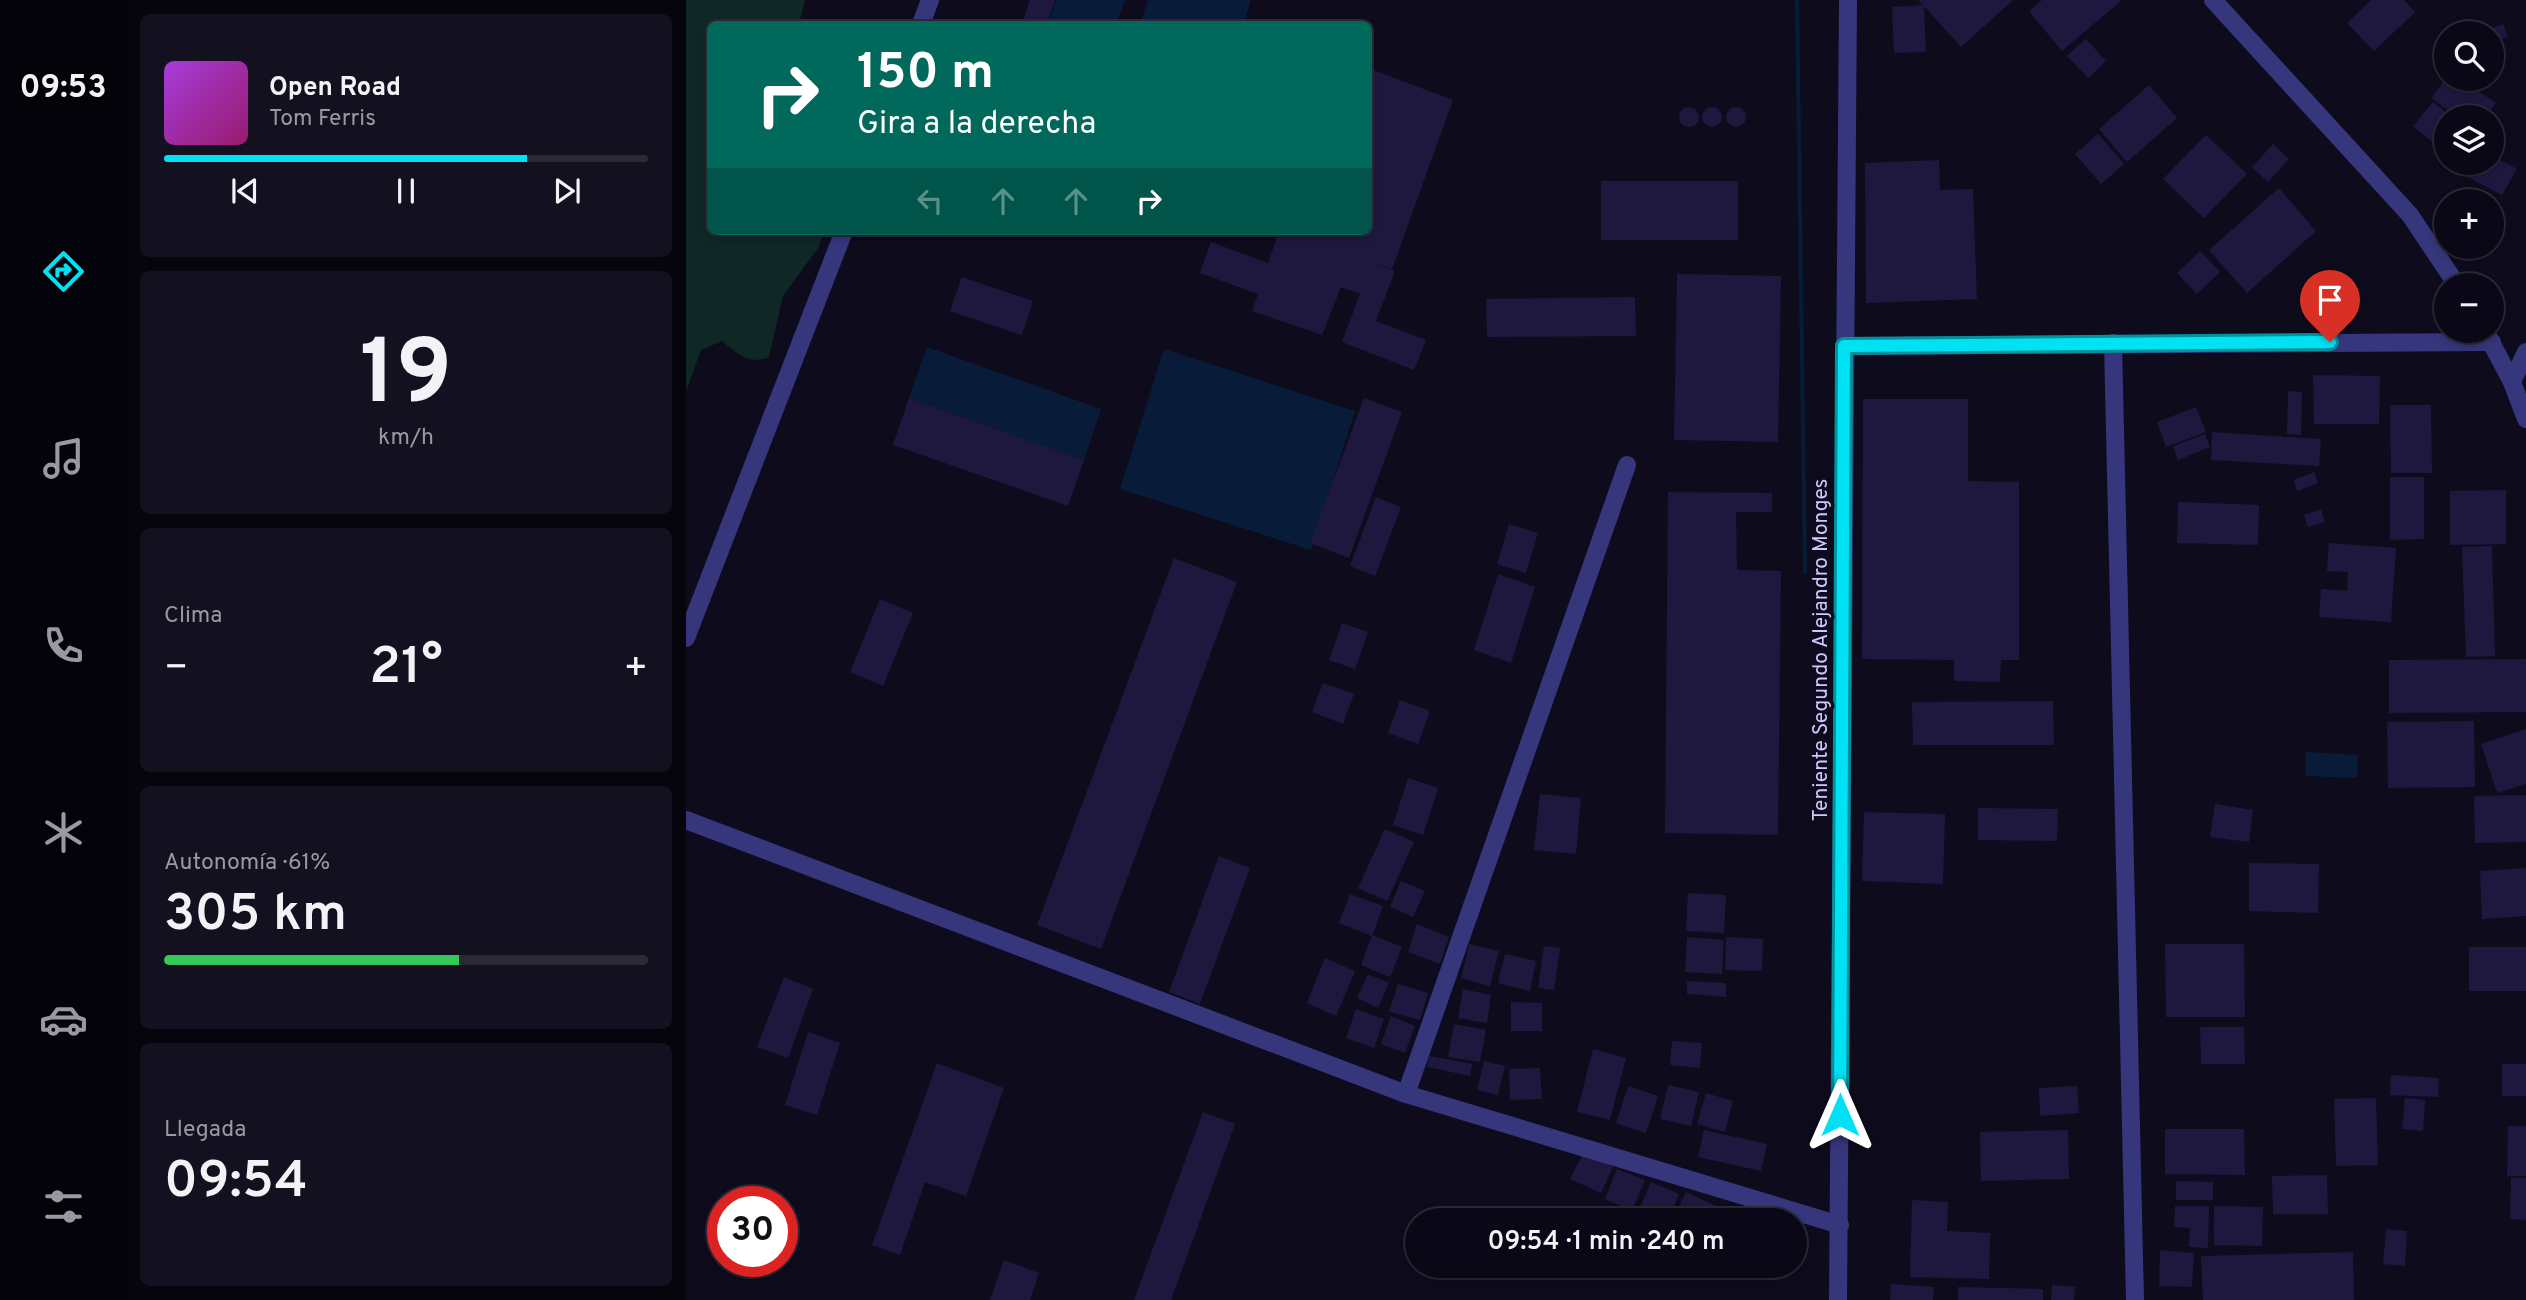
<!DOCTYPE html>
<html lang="es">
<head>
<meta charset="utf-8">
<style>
  body { margin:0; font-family:Overpass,sans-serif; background:#13111f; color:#f1f3f6; height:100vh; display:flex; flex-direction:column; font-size:26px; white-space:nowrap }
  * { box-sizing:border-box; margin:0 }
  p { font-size:23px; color:#999aa1 }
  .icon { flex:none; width:38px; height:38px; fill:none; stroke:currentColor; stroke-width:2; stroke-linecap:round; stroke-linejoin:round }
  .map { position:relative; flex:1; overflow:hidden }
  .sheet { display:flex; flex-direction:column; gap:14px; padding:14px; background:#06040c; width:560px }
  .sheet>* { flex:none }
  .guide { position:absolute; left:21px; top:21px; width:665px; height:214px; border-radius:10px; box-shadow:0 4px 10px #0003,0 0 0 2px #2a2935; background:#00695c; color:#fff; overflow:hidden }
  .buttons { position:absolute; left:1748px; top:21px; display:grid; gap:14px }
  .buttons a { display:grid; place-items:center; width:70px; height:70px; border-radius:50%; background:#0a0816; box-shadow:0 4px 10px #0003,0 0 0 2px #2a2935; font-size:35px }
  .speed { position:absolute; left:21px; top:1186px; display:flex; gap:14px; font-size:35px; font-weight:700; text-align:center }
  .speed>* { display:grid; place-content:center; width:91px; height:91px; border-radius:50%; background:#0a0816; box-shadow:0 4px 10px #0003,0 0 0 2px #2a2935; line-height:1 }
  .speed .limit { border:10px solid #d22; background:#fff; color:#111 }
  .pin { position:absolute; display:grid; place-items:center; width:60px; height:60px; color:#fff; margin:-72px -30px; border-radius:50% 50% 50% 0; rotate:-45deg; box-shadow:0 0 7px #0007 }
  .pin .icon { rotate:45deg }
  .me { position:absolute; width:77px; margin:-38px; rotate:0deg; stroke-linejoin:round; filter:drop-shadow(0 0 5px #0008) }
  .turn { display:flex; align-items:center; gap:24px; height:147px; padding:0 35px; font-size:32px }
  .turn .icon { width:91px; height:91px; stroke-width:2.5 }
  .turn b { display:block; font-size:49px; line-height:60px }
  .lanes { display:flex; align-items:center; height:66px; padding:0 35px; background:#0003; justify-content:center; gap:35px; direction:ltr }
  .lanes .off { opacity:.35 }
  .big { font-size:52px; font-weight:600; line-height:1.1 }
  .sheet .tile { flex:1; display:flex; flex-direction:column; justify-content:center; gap:10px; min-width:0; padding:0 24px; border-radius:10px; background:#13111f }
  .sheet .dial { align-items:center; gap:0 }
  .dial b { font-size:91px; line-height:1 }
  .song { display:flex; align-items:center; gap:21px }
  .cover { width:84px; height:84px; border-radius:10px; background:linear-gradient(135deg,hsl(280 70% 55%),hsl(320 70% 35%)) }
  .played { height:7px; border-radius:4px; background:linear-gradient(90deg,#00e2f3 75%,#2a2935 75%) }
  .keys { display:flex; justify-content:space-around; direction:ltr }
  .heat { display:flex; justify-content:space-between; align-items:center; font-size:38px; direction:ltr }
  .charge { height:10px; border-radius:5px; background:linear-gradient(90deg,#34c759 61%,#2a2935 0) }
  .trip { position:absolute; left:719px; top:1208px; width:402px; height:70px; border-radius:35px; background:#0a0816; box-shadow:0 4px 10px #0003,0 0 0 2px #2a2935; font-weight:600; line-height:70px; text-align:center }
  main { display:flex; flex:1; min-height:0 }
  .menu { display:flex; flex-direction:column; width:126px; justify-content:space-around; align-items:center; background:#040309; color:#999aa1 }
  .menu .icon { width:49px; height:49px }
  .menu .selected { color:#00e2f3 }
  .menu b { font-size:32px; color:#f1f3f6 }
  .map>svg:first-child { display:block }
  .green { fill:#0f2725 }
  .water { fill:#081c39 }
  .building { fill:#1e183e }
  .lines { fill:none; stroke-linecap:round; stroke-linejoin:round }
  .service { stroke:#36367d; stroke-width:18 }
  .minor { stroke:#36367d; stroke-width:18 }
  .tertiary { stroke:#36367d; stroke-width:18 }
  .route-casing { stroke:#00939e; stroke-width:18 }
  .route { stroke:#00e2f3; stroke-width:12 }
  .labels { text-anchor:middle; stroke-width:7; stroke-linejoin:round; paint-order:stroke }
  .street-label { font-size:21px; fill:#ccc8ff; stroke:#0e0b1d }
</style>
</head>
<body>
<main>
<nav class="menu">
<b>09:53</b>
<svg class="icon selected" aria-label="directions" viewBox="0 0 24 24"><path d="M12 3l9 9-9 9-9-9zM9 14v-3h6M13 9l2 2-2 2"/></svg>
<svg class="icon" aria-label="music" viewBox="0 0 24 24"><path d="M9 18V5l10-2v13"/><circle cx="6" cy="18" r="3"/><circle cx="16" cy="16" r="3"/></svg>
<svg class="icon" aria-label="phone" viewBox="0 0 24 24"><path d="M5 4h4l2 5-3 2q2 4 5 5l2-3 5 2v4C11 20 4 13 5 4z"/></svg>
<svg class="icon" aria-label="climate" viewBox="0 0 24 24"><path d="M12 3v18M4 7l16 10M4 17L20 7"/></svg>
<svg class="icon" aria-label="car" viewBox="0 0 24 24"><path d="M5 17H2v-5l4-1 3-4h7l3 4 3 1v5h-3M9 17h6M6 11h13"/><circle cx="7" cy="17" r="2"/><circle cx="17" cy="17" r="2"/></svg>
<svg class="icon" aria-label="filters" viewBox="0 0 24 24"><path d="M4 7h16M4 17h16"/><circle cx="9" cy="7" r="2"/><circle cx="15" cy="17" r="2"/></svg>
</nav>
<section class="sheet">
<div class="tile">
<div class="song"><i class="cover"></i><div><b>Open Road</b><p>Tom Ferris</p></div></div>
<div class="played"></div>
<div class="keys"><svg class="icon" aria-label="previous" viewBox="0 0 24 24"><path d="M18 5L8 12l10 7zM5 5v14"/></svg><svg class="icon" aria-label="pause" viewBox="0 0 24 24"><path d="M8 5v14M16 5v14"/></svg><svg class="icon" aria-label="next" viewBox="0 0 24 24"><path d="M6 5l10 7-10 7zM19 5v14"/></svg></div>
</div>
<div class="tile dial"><b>19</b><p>km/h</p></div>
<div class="tile"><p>Clima</p>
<div class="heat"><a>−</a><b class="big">21°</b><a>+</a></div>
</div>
<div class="tile"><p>Autonomía · 61%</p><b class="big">305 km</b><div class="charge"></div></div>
<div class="tile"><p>Llegada</p><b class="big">09:54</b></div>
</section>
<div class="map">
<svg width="1840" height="1300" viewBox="0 0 1840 1300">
  <rect width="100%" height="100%" fill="#0e0b1d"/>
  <path class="green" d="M0 0H119L113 24H24V231H139L132 248 97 296 83 357C63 366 51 353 36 341L15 350 0 391Z"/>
  <g class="water">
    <path d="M370 0H439L430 24H362Z"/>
    <path d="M462 0H565L557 24H454Z"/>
    <path d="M1109 0H1113L1121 573H1117Z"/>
    <path d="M241 347 415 409 398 460 223 398Z"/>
    <path d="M478 349 669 411 625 550 434 489Z"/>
    <path d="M1620 752 1672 755 1671 778 1619 776Z"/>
  </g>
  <g class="building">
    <path d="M344 0H369L361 24H336Z"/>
    <path d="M1232 0H1327L1275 47 1238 6 1240 52 1208 53 1206 7 1237 5Z"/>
    <path d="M1356 0H1436L1376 51 1343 11Z"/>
    <path d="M1685 0H1718L1729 12 1688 51 1661 23Z"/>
    <path d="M1817 24 1822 37 1806 43V33H1794Z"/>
    <path d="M1400 39 1420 61 1402 78 1381 56Z"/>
    <path d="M682 68 767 100 706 269 686 262 709 271 690 321 740 340 728 370 656 342 674 294 655 287 636 335 566 311 572 294 514 273 525 242 582 263 593 231H682Z"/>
    <path d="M1759 79H1775L1810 103 1799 117H1772L1745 98Z"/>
    <path d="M1463 85 1491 118 1441 162 1413 129Z"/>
    <path d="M1747 102 1766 117H1760V153L1727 126Z"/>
    <circle cx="1050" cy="117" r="10"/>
    <circle cx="1003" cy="117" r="10"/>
    <circle cx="1026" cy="117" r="10"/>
    <path d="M1412 134 1438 164 1415 184 1389 154Z"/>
    <path d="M1520 135 1561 174 1518 218 1477 179Z"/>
    <path d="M1587 144 1603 159 1582 182 1566 167Z"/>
    <path d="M1806 156 1831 169 1816 195 1776 174 1782 163H1806Z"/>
    <path d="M1253 160 1254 190 1287 189 1291 299 1180 303 1179 163Z"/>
    <rect x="915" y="181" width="137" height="59"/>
    <path d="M1593 188 1630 231 1561 293 1523 250Z"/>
    <path d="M1514 251 1534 272 1511 294 1491 273Z"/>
    <path d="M991 274 1095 276 1092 442 988 440Z"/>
    <path d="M276 277 347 301 336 335 264 311Z"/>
    <path d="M949 297 950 336 801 337 800 299Z"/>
    <path d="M1627 375 1694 376 1693 424H1628Z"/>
    <path d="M1602 391 1616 392 1615 435 1601 434Z"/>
    <path d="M223 398 398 460 382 506 207 445Z"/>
    <path d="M678 398 716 412 663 558 624 543Z"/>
    <path d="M1177 399H1282V481L1333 482V660H1315L1314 682 1268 681V660L1176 659Z"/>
    <path d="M1704 405H1745L1746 473H1705Z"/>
    <path d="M1510 407 1520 432 1480 447 1471 422Z"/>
    <path d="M1526 432 1635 439 1633 466 1525 460Z"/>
    <path d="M1519 434 1524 447 1492 460 1487 446Z"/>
    <path d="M1628 472 1632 483 1611 491 1608 480Z"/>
    <path d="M1704 477H1738V539L1704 540Z"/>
    <path d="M1820 490V544L1764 545V491Z"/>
    <path d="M982 492 1086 493V512H1050L1051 570 1095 571 1092 835 979 833Z"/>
    <path d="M690 497 715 507 689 576 664 566Z"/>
    <path d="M1492 502 1573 505 1572 545 1491 543Z"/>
    <path d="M1635 509 1639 522 1622 527 1618 515Z"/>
    <path d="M823 524 852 533 840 573 811 564Z"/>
    <path d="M1643 543 1710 548 1705 622 1633 617 1635 589 1661 591 1662 572 1641 571Z"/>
    <path d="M1806 546 1809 656 1780 657 1776 547Z"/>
    <path d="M488 558 551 582 415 949 351 925Z"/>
    <path d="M812 574 849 587 825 663 788 650Z"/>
    <path d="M194 599 227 613 197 686 164 672Z"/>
    <path d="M656 623 682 632 669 669 643 660Z"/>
    <path d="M1840 659V712L1703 713V660Z"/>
    <path d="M637 683 668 694 657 724 626 712Z"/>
    <path d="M714 700 744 711 732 744 702 733Z"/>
    <path d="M1367 701 1368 745H1227L1226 702Z"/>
    <path d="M1788 721 1789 787 1702 788 1701 722Z"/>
    <path d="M1840 729V784L1811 793 1795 744Z"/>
    <path d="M722 778 752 788 737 835 707 825Z"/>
    <path d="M854 794 895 798 890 854 848 850Z"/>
    <path d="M1840 795V842L1789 843 1788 796Z"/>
    <path d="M1529 804 1567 810 1563 842 1524 837Z"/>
    <path d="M1292 808 1372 809 1371 841 1292 840Z"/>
    <path d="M1178 812 1259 814 1257 884 1176 881Z"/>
    <path d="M699 829 728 842 701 901 672 888Z"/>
    <path d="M533 856 564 868 514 1004 483 992Z"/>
    <path d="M1563 863 1633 864 1632 913 1563 911Z"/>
    <path d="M1840 868V916L1796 919 1794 871Z"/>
    <path d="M715 881 739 891 727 917 704 907Z"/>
    <path d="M1002 893 1040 895 1038 933 1000 931Z"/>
    <path d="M664 894 697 906 686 936 653 923Z"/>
    <path d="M731 924 763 937 754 964 722 952Z"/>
    <path d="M686 935 716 947 704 977 675 965Z"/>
    <path d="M1001 937 1038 940 1036 974 999 972Z"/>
    <path d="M1040 937 1077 939 1076 971 1039 970Z"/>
    <path d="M783 944 813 951 804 986 775 978Z"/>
    <path d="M1479 944H1558L1559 1017H1480Z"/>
    <path d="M858 946 874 948 868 990 852 988Z"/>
    <rect x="1783" y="947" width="57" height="44"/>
    <path d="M819 954 850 961 844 991 812 983Z"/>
    <path d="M639 958 669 971 650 1016 621 1003Z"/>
    <path d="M682 974 703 983 692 1008 671 998Z"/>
    <path d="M98 977 127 989 102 1058 71 1047Z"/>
    <path d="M1001 981 1040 983V997L1001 994Z"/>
    <path d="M712 984 742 993 734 1020 703 1012Z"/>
    <path d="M777 989 805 995 801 1023 772 1018Z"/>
    <path d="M825 1002 856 1003V1031H825Z"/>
    <path d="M670 1009 698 1019 688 1048 660 1038Z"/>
    <path d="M705 1016 729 1026 719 1053 695 1044Z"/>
    <path d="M768 1024 800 1030 794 1062 762 1057Z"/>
    <path d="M1514 1027H1558L1559 1064H1515Z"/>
    <path d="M122 1032 154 1043 131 1115 99 1105Z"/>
    <path d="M986 1041 1016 1043 1014 1068 984 1065Z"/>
    <path d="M907 1049 940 1058 924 1120 891 1112Z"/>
    <path d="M743 1056 786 1064 784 1076 741 1067Z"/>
    <path d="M798 1061 819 1066 812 1095 791 1090Z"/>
    <path d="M251 1063 318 1088 280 1196 239 1182 214 1255 186 1245Z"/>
    <rect x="1816" y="1064" width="24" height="32"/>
    <path d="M854 1068 856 1099 824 1100 823 1069Z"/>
    <path d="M1705 1075 1753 1078 1752 1097 1704 1095Z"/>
    <path d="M982 1085 1013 1092 1005 1126 974 1119Z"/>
    <path d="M942 1086 972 1096 960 1133 930 1123Z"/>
    <path d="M1391 1086 1393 1113 1354 1116 1353 1088Z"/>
    <path d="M1020 1093 1047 1101 1039 1132 1011 1124Z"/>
    <path d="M1690 1098 1692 1165 1650 1166 1648 1099Z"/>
    <path d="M1719 1098 1739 1100 1737 1131 1716 1129Z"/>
    <path d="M517 1112 549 1124 485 1300H448Z"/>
    <path d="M1822 1126H1840V1176H1821Z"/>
    <path d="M1479 1129H1558L1559 1175 1479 1174Z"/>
    <path d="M1018 1130 1081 1144 1075 1171 1012 1157Z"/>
    <path d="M1382 1130 1383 1179 1295 1181 1294 1132Z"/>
    <path d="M898 1152 927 1167 915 1193 884 1179Z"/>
    <path d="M931 1169 959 1180 946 1211 919 1199Z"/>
    <path d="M1641 1175 1642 1214H1587L1586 1176Z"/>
    <path d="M1825 1178H1840V1220L1824 1219Z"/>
    <path d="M1490 1181 1527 1182V1200H1490Z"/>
    <path d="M965 1182 993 1194 983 1220H970L952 1212Z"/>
    <path d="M1000 1192 1030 1206 1023 1220H987Z"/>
    <path d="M1226 1200 1262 1202 1261 1231 1304 1233 1303 1279 1224 1277Z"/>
    <path d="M1489 1206H1523L1522 1248 1503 1247 1504 1228 1488 1227Z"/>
    <path d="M1528 1206 1577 1207 1576 1246 1528 1245Z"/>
    <path d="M1700 1229 1721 1231 1719 1266 1697 1264Z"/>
    <path d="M1474 1250 1508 1253 1506 1287 1473 1286Z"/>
    <path d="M1667 1252 1668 1300H1517L1515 1256Z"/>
    <path d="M318 1260 353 1273 344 1300H304Z"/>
    <path d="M1205 1284 1248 1287 1247 1300H1204Z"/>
    <path d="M1366 1285 1389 1287 1388 1300H1365Z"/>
    <path d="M1272 1287 1357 1289V1300H1272Z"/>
  </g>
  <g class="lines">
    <g class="service">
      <path d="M235 24 244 0"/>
      <path d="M0 638 158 231"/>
      <path d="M0 820 720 1094 1154 1225"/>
      <path d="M720 1094 941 465"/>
    </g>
    <g class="minor">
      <path d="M1427 343 1449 1300"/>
      <path d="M1158 346 1806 342"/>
      <path d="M1826 382 1840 352"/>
      <path d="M1152 1300 1162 0"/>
    </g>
    <g class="tertiary">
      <path d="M1527 0 1724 215 1771 285"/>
      <path d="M1799 331 1826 382 1840 419"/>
    </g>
  </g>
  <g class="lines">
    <defs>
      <path id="route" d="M1154 1115 1158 346 1644 342"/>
    </defs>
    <use href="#route" class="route-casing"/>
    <use href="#route" class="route"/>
  </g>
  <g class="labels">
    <g class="street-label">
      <text transform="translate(1134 650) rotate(-90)" y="7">Teniente Segundo Alejandro Monges</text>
    </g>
  </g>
</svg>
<div class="buttons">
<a><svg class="icon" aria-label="search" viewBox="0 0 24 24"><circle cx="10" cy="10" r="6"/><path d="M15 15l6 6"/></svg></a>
<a><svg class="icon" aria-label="layers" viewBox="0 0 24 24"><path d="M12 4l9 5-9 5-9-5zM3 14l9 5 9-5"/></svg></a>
<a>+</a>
<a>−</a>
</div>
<div class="speed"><div class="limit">30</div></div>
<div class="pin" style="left:1644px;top:342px;background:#d93025"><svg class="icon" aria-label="arrive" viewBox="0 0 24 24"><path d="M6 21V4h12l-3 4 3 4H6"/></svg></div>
<svg class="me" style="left:1154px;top:1115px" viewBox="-20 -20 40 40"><path d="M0-17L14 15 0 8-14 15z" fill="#00e2f3" stroke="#fff" stroke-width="4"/></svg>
<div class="trip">09:54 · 1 min · 240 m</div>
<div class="guide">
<div class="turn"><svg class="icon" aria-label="right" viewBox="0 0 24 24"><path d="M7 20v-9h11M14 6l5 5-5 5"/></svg><div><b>150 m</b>Gira a la derecha</div></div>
<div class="lanes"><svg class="icon off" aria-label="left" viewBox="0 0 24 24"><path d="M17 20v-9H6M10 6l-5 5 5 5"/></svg><svg class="icon off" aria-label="ahead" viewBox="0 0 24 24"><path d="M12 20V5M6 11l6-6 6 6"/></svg><svg class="icon off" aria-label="ahead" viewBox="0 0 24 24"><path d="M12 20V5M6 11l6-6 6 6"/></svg><svg class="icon" aria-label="right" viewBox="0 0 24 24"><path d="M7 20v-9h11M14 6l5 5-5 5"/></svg></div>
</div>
</div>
</main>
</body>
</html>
